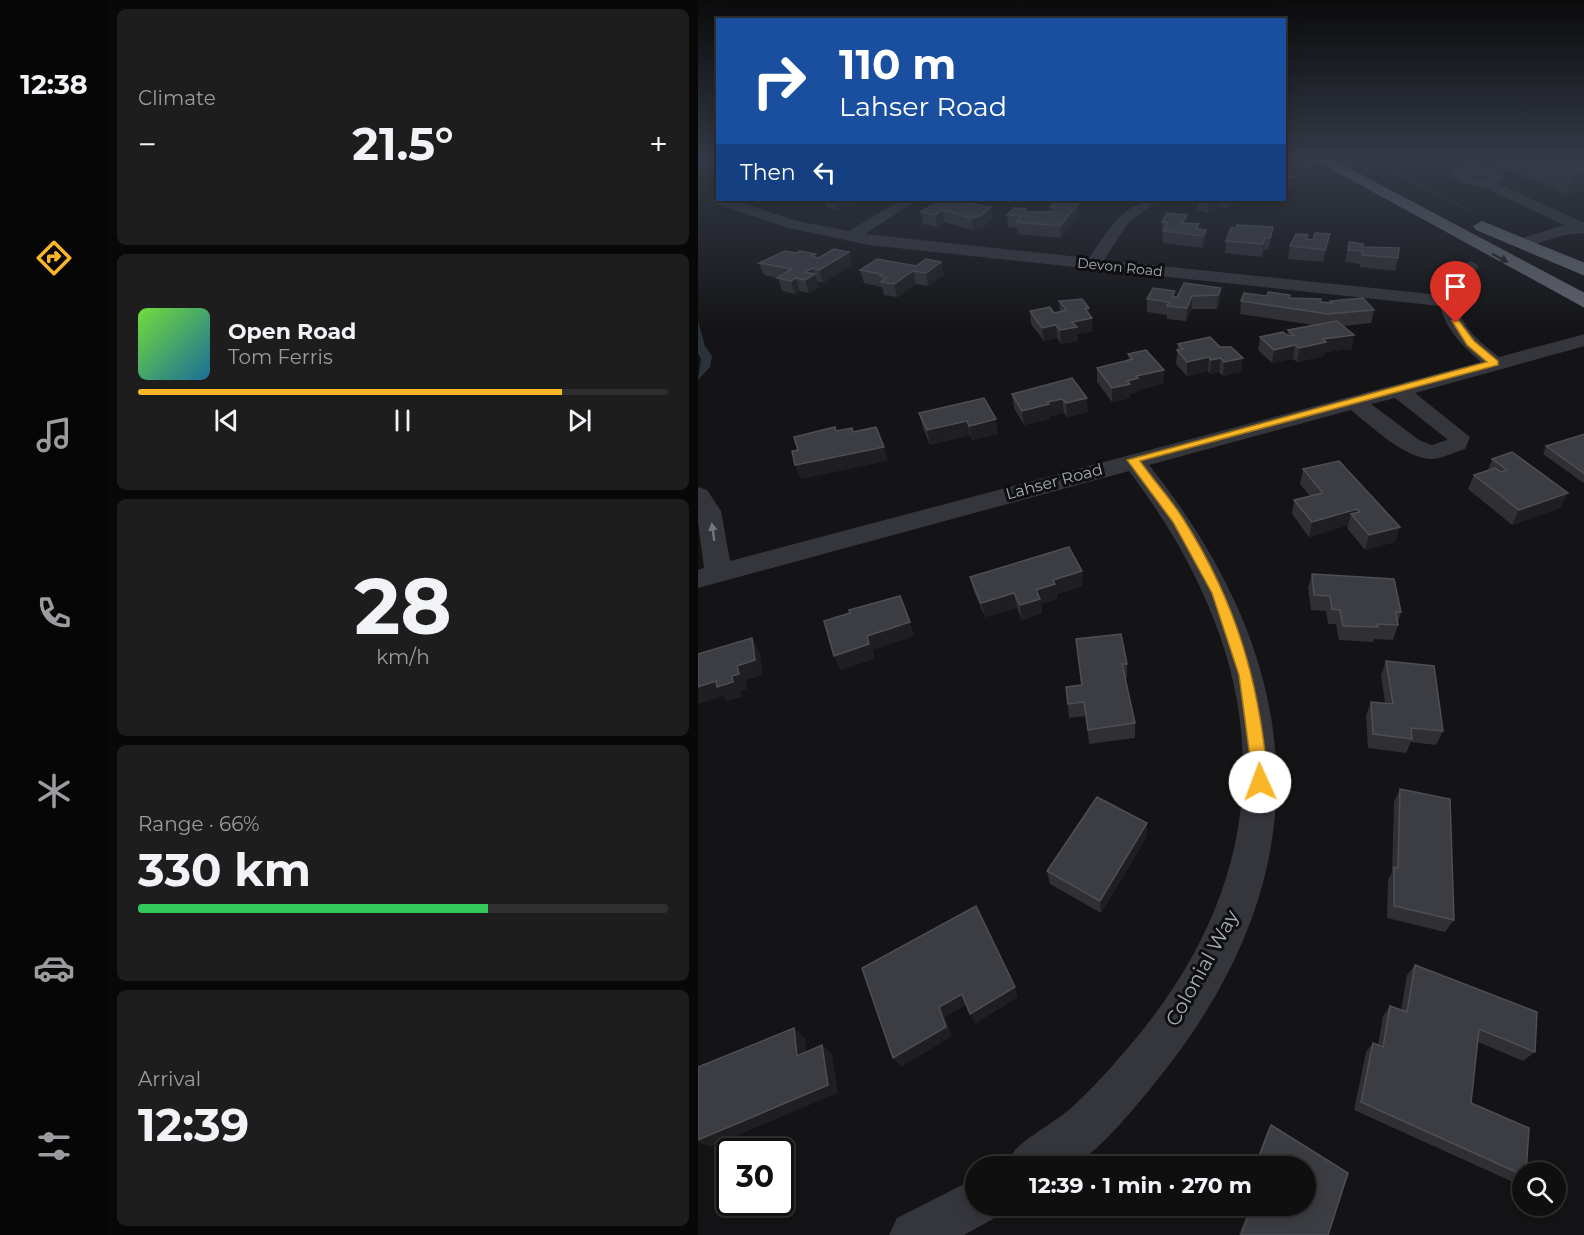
<!DOCTYPE html>
<html lang="en">
<head>
<meta charset="utf-8">
<style>
  body { margin:0; font-family:Montserrat,sans-serif; background:#1d1d1e; color:#f1f3f6; height:100vh; display:flex; flex-direction:column; font-size:22px; white-space:nowrap }
  * { box-sizing:border-box; margin:0 }
  p { font-size:20px; color:#9b9c9f }
  .icon { flex:none; width:33px; height:33px; fill:none; stroke:currentColor; stroke-width:2; stroke-linecap:round; stroke-linejoin:round }
  .map { position:relative; flex:1; overflow:hidden }
  .drawer { display:flex; flex-direction:column; gap:9px; padding:9px; background:#080809; width:590px }
  .drawer>* { flex:none }
  .top-card { position:absolute; left:18px; top:18px; width:570px; height:183px; border-radius:0px; box-shadow:0 3px 15px #0003,0 0 0 2px #2f2f30; background:#1a4fa0; color:#fff; overflow:hidden }
  .tools { position:absolute; left:814px; top:1162px; display:grid; gap:12px }
  .tools a { display:grid; place-items:center; width:54px; height:54px; border-radius:50%; background:#0f0f10; box-shadow:0 3px 15px #0003,0 0 0 2px #2f2f30; font-size:30px }
  .speed { position:absolute; left:18px; top:1138px; display:flex; gap:12px; font-size:30px; font-weight:700; text-align:center }
  .speed>* { display:grid; place-content:center; width:78px; height:78px; border-radius:50%; background:#0f0f10; box-shadow:0 3px 15px #0003,0 0 0 2px #2f2f30; line-height:1 }
  .speed .limit { border:3px solid #111; border-radius:9px; background:#fff; color:#111 }
  .pin { position:absolute; display:grid; place-items:center; width:51px; height:51px; color:#fff; margin:-62px -26px; border-radius:50% 50% 50% 0; rotate:-45deg; box-shadow:0 0 6px #0007 }
  .pin .icon { rotate:45deg }
  .me { position:absolute; width:66px; margin:-33px; rotate:358deg; stroke-linejoin:round; filter:drop-shadow(0 0 4px #0008) }
  .turn { display:flex; align-items:center; gap:21px; height:126px; padding:0 24px; font-size:27px }
  .turn .icon { width:78px; height:78px; stroke-width:2.5 }
  .turn b { display:block; font-size:42px; line-height:51px }
  .then { display:flex; align-items:center; height:57px; padding:0 24px; background:#0003; gap:12px; font-size:22px }
  .big { font-size:45px; font-weight:700; line-height:1.1 }
  .drawer .card { flex:1; display:flex; flex-direction:column; justify-content:center; gap:9px; min-width:0; padding:0 21px; border-radius:9px; background:#1d1d1e }
  .drawer .dial { align-items:center; gap:0 }
  .dial b { font-size:78px; line-height:1 }
  .song { display:flex; align-items:center; gap:18px }
  .cover { width:72px; height:72px; border-radius:9px; background:linear-gradient(135deg,hsl(100 70% 55%),hsl(200 70% 35%)) }
  .played { height:6px; border-radius:3px; background:linear-gradient(90deg,#fbb628 80%,#2f2f30 80%) }
  .keys { display:flex; justify-content:space-around; direction:ltr }
  .heat { display:flex; justify-content:space-between; align-items:center; font-size:33px; direction:ltr }
  .charge { height:9px; border-radius:4px; background:linear-gradient(90deg,#34c759 66%,#2f2f30 0) }
  .trip { position:absolute; left:267px; top:1156px; width:351px; height:60px; border-radius:30px; background:#0f0f10; box-shadow:0 3px 15px #0003,0 0 0 2px #2f2f30; font-weight:700; line-height:60px; text-align:center }
  main { display:flex; flex:1; min-height:0 }
  .dock { display:flex; flex-direction:column; width:108px; justify-content:space-around; align-items:center; background:#060606; color:#9b9c9f }
  .dock .icon { width:42px; height:42px }
  .dock .on { color:#fbb628 }
  .dock b { font-size:27px; color:#f1f3f6 }
  .map>svg:first-child { display:block }
  .water { fill:#2a333b }
  .lines { fill:none; stroke-linecap:round; stroke-linejoin:round }
  .path { stroke:#3b3d43; stroke-width:2; stroke-dasharray:1.5 2; stroke-linecap:butt }
  .minor { fill:#35363c; fill-rule:evenodd }
  .highway { fill:#61646d; fill-rule:evenodd }
  .wall { fill:#303034 }
  .shaded-wall { fill:#1f1f22 }
  .building { fill:#3c3d42; stroke:#4d4f54; stroke-width:1.5 }
  .oneway { fill:#242428 }
  .oneway2 { fill:#737680 }
  .route { fill:#fbb628; stroke:#a3761a; stroke-width:1.5 }
  .labels { text-anchor:middle; stroke-width:6; stroke-linejoin:round; paint-order:stroke }
  .far-street-label { font-size:14px; fill:#a5abb7; stroke:#0f0f11 }
  .street-label { font-size:16px; fill:#a5abb7; stroke:#0f0f11 }
  .near-street-label { font-size:20px; fill:#a5abb7; stroke:#0f0f11 }
</style>
</head>
<body>
<main>
<nav class="dock">
<b>12:38</b>
<svg class="icon on" aria-label="directions" viewBox="0 0 24 24"><path d="M12 3l9 9-9 9-9-9zM9 14v-3h6M13 9l2 2-2 2"/></svg>
<svg class="icon" aria-label="music" viewBox="0 0 24 24"><path d="M9 18V5l10-2v13"/><circle cx="6" cy="18" r="3"/><circle cx="16" cy="16" r="3"/></svg>
<svg class="icon" aria-label="phone" viewBox="0 0 24 24"><path d="M5 4h4l2 5-3 2q2 4 5 5l2-3 5 2v4C11 20 4 13 5 4z"/></svg>
<svg class="icon" aria-label="climate" viewBox="0 0 24 24"><path d="M12 3v18M4 7l16 10M4 17L20 7"/></svg>
<svg class="icon" aria-label="car" viewBox="0 0 24 24"><path d="M5 17H2v-5l4-1 3-4h7l3 4 3 1v5h-3M9 17h6M6 11h13"/><circle cx="7" cy="17" r="2"/><circle cx="17" cy="17" r="2"/></svg>
<svg class="icon" aria-label="filters" viewBox="0 0 24 24"><path d="M4 7h16M4 17h16"/><circle cx="9" cy="7" r="2"/><circle cx="15" cy="17" r="2"/></svg>
</nav>
<section class="drawer">
<div class="card"><p>Climate</p>
<div class="heat"><a>−</a><b class="big">21.5°</b><a>+</a></div>
</div>
<div class="card">
<div class="song"><i class="cover"></i><div><b>Open Road</b><p>Tom Ferris</p></div></div>
<div class="played"></div>
<div class="keys"><svg class="icon" aria-label="previous" viewBox="0 0 24 24"><path d="M18 5L8 12l10 7zM5 5v14"/></svg><svg class="icon" aria-label="pause" viewBox="0 0 24 24"><path d="M8 5v14M16 5v14"/></svg><svg class="icon" aria-label="next" viewBox="0 0 24 24"><path d="M6 5l10 7-10 7zM19 5v14"/></svg></div>
</div>
<div class="card dial"><b>28</b><p>km/h</p></div>
<div class="card"><p>Range · 66%</p><b class="big">330 km</b><div class="charge"></div></div>
<div class="card"><p>Arrival</p><b class="big">12:39</b></div>
</section>
<div class="map">
<svg width="887" height="1235" viewBox="0 0 887 1235">
  <rect width="100%" height="100%" fill="#141416"/>
  <path class="water" d="M0 321 7 346 14 356 12 367 0 380 3 359 0 353Z"/>
  <g class="lines">
    <path class="path" d="M672 159 773 211"/>
    <g class="minor">
      <path d="M628 159 622 163 586 168V160Z"/>
      <path d="M772 166 795 169 806 179 800 184 887 223V233L866 235 824 248 818 246 816 243 818 240 866 225 786 187 764 183 753 175 758 169ZM768 175 786 176 790 178 779 179Z"/>
      <path d="M20 196V200H34L99 221 151 231 203 200H219L167 234 391 258C409 232 426 200 461 200L430 223 406 260 743 295C747 282 759 265 773 261L781 266C775 275 764 281 761 292 753 320 782 342 801 357L887 334V346L717 393 772 437 767 449C757 452 745 458 735 459 708 460 673 426 653 410L451 465C607 661 627 862 471 1065 451 1091 402 1153 374 1166 363 1171 324 1167 310 1167 312 1162 314 1154 317 1150 328 1138 358 1121 372 1109 392 1091 411 1070 428 1050 591 862 576 663 431 471L0 588V570L6 568 0 522V487L9 490 23 511 32 561 783 362C764 346 748 329 742 306L171 245 91 228 16 203 14 200ZM697 398 749 439V440L734 445 721 440 673 404Z"/>
      <path d="M278 1178V1206H300L295 1219 266 1235H191L199 1218Z"/>
    </g>
    <g class="highway">
      <path d="M615 159H634L887 293V308Z"/>
      <path d="M784 221 887 263V276L778 230 775 226Z"/>
    </g>
  </g>
  <g class="wall">
    <path d="M788 159H887L868 194Z"/>
    <path d="M126 200H164L139 211 129 207Z"/>
    <path d="M243 200 294 218 284 228 275 230 246 222 239 227 225 224 223 212Z"/>
    <path d="M499 200H539L538 203 529 209 522 207 510 213 499 210Z"/>
    <path d="M381 203V215L363 238 319 234V228L310 227 309 215 328 209V212H352V207Z"/>
    <path d="M464 222 501 224 500 229 508 230 507 242 504 248 465 243Z"/>
    <path d="M575 227 574 239 570 250H566L564 257 527 253 528 241Z"/>
    <path d="M610 235 609 239 630 246 625 262 590 259 592 246Z"/>
    <path d="M651 242 700 258 697 271 662 267V264L647 262Z"/>
    <path d="M151 252 154 264 125 283 119 281 121 287 111 293 102 291 97 294 84 291 80 278 66 275 61 263 120 258Z"/>
    <path d="M218 266 246 275 230 286 218 284 199 297 186 295 184 287 166 283 162 270Z"/>
    <path d="M523 288 522 301 519 309H494L488 321 469 319V315L449 312V299L479 297Z"/>
    <path d="M592 298 632 303V301L676 310 673 323 645 326 654 349 627 352 626 356 599 362 595 359 574 363 560 350 562 337 589 336 590 330 615 325 542 314 543 301Z"/>
    <path d="M361 301 395 331 379 334 380 341 363 344 359 338 346 341 333 324 332 311 356 313 362 312Z"/>
    <path d="M512 337 543 372 525 376 521 372 512 374 510 371 489 376 478 364 480 344Z"/>
    <path d="M430 354 466 370 465 384 440 390V392L432 394V398L414 402 399 382V368L431 360Z"/>
    <path d="M374 378 390 412 369 417 366 413 352 416V419L326 425 316 408 314 394Z"/>
    <path d="M286 398 300 434 274 440 272 435 232 445 225 428 221 413Z"/>
    <path d="M887 434V484L845 454 848 446Z"/>
    <path d="M794 459 862 508 814 525 770 489 776 475 790 470Z"/>
    <path d="M605 469 702 527 697 542 667 550 649 528 650 525 611 537 594 514 596 500 612 496 602 484Z"/>
    <path d="M614 574 703 612 700 622V625L695 640 676 639 675 642 641 640 638 624H630L628 611 613 610 610 588Z"/>
    <path d="M272 577 385 586 359 594V599L343 604 344 613 324 620 319 608 287 617 276 592Z"/>
    <path d="M378 639 429 664V678H427L437 723V738L391 744 388 716 371 718 368 687 383 685Z"/>
    <path d="M688 661 745 731 738 745 713 742 708 753 670 748 668 716 673 702 687 703 683 675Z"/>
    <path d="M702 789 756 920 747 932 689 918 690 880 694 872 696 802Z"/>
    <path d="M449 836 403 913 352 884 349 871Z"/>
    <path d="M717 965 837 1052 825 1061 780 1042 773 1103 825 1173V1177L815 1182 656 1110 668 1052 675 1043 680 1045 685 1016 692 1006 703 1010 709 975Z"/>
    <path d="M573 1125 650 1173 630 1235H541L552 1206H608V1167H556L569 1132Z"/>
  </g>
  <g class="shaded-wall">
    <path d="M887 171V191L868 194 876 173Z"/>
    <path d="M597 177 596 188 586 190V179Z"/>
    <path d="M136 200H164L139 211Z"/>
    <path d="M514 200H523L522 207 510 213V201Z"/>
    <path d="M530 200H539L538 203 529 209Z"/>
    <path d="M381 203V215L363 238 362 226Z"/>
    <path d="M293 207 294 218 284 228 275 230 273 218Z"/>
    <path d="M244 210 246 222 239 227 237 215Z"/>
    <path d="M575 227 574 239 570 250 572 238Z"/>
    <path d="M508 230 507 242 504 248 505 236Z"/>
    <path d="M632 234 630 246 625 262 627 250Z"/>
    <path d="M567 238 566 250 564 257 565 244Z"/>
    <path d="M151 252 154 264 125 283 121 270Z"/>
    <path d="M243 262 246 275 230 286 228 273Z"/>
    <path d="M114 268 115 275 117 274 121 287 111 293 107 280V272Z"/>
    <path d="M215 271 218 284 199 297 196 284Z"/>
    <path d="M98 278 102 291 97 294 93 281Z"/>
    <path d="M523 288 522 301 519 309 520 295Z"/>
    <path d="M494 296V309L488 321 489 308Z"/>
    <path d="M391 308 392 318H394L395 331 379 334 380 341 363 344 362 330 374 322 387 309Z"/>
    <path d="M358 325 359 338 346 341 344 328Z"/>
    <path d="M656 335 654 349 627 352 626 356 599 362 601 348 625 339Z"/>
    <path d="M597 345 595 359 574 363 576 350Z"/>
    <path d="M511 357 510 371 489 376V362Z"/>
    <path d="M523 358 521 372 512 374 513 360Z"/>
    <path d="M545 358 543 372 525 376 526 362Z"/>
    <path d="M466 370 465 384 440 390V392L432 394V398L414 402V388L438 376Z"/>
    <path d="M389 398 390 412 369 417 368 403Z"/>
    <path d="M364 399 366 413 352 416V419L326 425 324 411 349 402Z"/>
    <path d="M298 419 300 434 274 440 271 426Z"/>
    <path d="M269 421 272 435 232 445 229 430Z"/>
    <path d="M186 447 190 461 103 479 97 465Z"/>
    <path d="M870 493 862 508 814 525 821 510Z"/>
    <path d="M659 509 657 519 653 514 650 525 611 537 614 522Z"/>
    <path d="M702 527 697 542 667 550 671 535Z"/>
    <path d="M384 571 385 586 359 594V599L343 604 344 613 324 620 322 605 338 590 355 580Z"/>
    <path d="M316 593 319 608 287 617 283 603Z"/>
    <path d="M212 622 216 636 175 650 177 659 142 670 136 656 169 636Z"/>
    <path d="M54 638 62 653 65 675 48 680 49 689 43 691 44 697 28 701 25 696 0 704V687L34 676Z"/>
    <path d="M449 823V836L403 913 402 901Z"/>
    <path d="M317 987 320 997 277 1024 272 1014Z"/>
    <path d="M264 994 270 1004 247 1017 254 1036 203 1067 195 1058 241 1007Z"/>
    <path d="M96 1028 107 1038 110 1065 99 1056Z"/>
    <path d="M124 1045 134 1054 140 1093 12 1147 0 1142V1140Z"/>
  </g>
  <g class="building">
    <path d="M842 159H887V171L876 173Z"/>
    <path d="M586 172 597 177 586 179Z"/>
    <path d="M243 200H250L293 207 282 216 273 218 244 210 237 215 223 212Z"/>
    <path d="M357 201 381 203 362 226 318 222 323 216 309 215 316 208 328 209 327 212H355L359 207H352Z"/>
    <path d="M469 213 489 215 484 223 501 224 498 229 508 230 505 236 465 231 470 223 464 222Z"/>
    <path d="M539 225 575 227 572 238H567L565 244 528 241 533 228H538Z"/>
    <path d="M617 233 632 234 627 250 592 246 598 234 610 235 608 239 615 240Z"/>
    <path d="M651 242 665 244V247L701 248 700 258 664 255 665 251 650 250Z"/>
    <path d="M136 249 151 252 121 270 114 268 107 272 117 274 107 280 98 278 93 281 79 278 94 269 61 263 87 251 98 253 102 251 118 254 114 256 120 258Z"/>
    <path d="M179 259 218 266 228 259 243 262 228 273 215 271 196 284 183 282 188 278 182 276 184 274 162 270Z"/>
    <path d="M486 283 523 288 520 295 494 296 489 308 469 306 471 302 449 299 455 288 477 291 474 297H479Z"/>
    <path d="M570 292 592 295 591 298 623 299 622 302 634 303 632 301 665 298 676 310 630 314 543 301 546 293 569 296Z"/>
    <path d="M384 299 391 308 387 309 394 318 374 322 379 327 362 330 358 325 344 328 332 311 352 307 356 313 369 310 361 301Z"/>
    <path d="M639 321 656 335 625 339 628 342 601 348 597 345 576 350 562 337 585 332 590 336 596 335 590 330Z"/>
    <path d="M512 337 522 347H533L545 358 526 362 523 358 513 360 511 357 489 362 479 350 485 349 480 344Z"/>
    <path d="M448 350 466 370 438 376 440 378 429 381 432 384 414 388 399 368 435 359 430 354Z"/>
    <path d="M374 378 389 398 368 403 364 399 349 402 351 404 324 411 314 394Z"/>
    <path d="M286 398 298 419 271 426 269 421 229 430 221 413Z"/>
    <path d="M137 427 138 431 154 428 155 432 178 427 186 447 97 465 94 451 100 450 96 437Z"/>
    <path d="M887 434V474L848 446Z"/>
    <path d="M814 452 870 493 821 510 776 475 797 468 803 472 809 470 794 459Z"/>
    <path d="M641 461 702 527 671 535 653 514 662 512 659 509 614 522 596 500 625 493 605 469Z"/>
    <path d="M371 547 384 571 355 580 357 584 338 590 342 599 322 605 316 593 283 603 272 577Z"/>
    <path d="M614 574 696 579 703 612H698L700 625 679 624 680 627 645 626 642 610 634 609 632 596 616 595Z"/>
    <path d="M202 596 212 622 169 636 171 644 136 656 126 621 152 613 151 610Z"/>
    <path d="M423 634 429 664H424L437 723 390 730 386 702 370 704 368 687 384 685 378 639Z"/>
    <path d="M54 638 57 660 39 666 41 674 34 676 35 682 19 687 18 681 0 687V654Z"/>
    <path d="M688 661 736 666 745 731 713 728 714 739 675 734 673 702 695 704Z"/>
    <path d="M702 789 752 799 756 920 696 906V867L700 868Z"/>
    <path d="M399 797 449 823 402 901 349 871Z"/>
    <path d="M278 906 317 987 272 1014 264 994 241 1007 248 1027 195 1058 164 968Z"/>
    <path d="M717 965 839 1012 837 1052 781 1029 773 1103 831 1128 828 1173H825V1175L663 1102 675 1043 685 1047 692 1006 709 1012Z"/>
    <path d="M96 1028 99 1056 124 1045 130 1085 0 1140V1067Z"/>
    <path d="M573 1125 650 1173 630 1235H543L554 1206H608V1167H557Z"/>
  </g>
  <defs><path id="oneway-solid" d="M-6-.8H1V-3.2L6.5 0L1 3.2V.8H-6Z" transform="scale(1.5)"/></defs>
  <use class="oneway" href="#oneway-solid" transform="translate(802 258) rotate(28)"/>
  <use class="oneway2" href="#oneway-solid" transform="translate(15 532) rotate(-98)"/>
  <linearGradient id="sky" x2="0" y2="1"><stop stop-color="#0b0b0c"/><stop offset="0.48" stop-color="#343a47"/><stop offset="1" stop-color="#343a47" stop-opacity="0"/></linearGradient>
  <rect width="887" height="332" fill="url(#sky)"/>
  <path class="route" d="M754 321H761L776 341 800 361V365L442 461C456 481 473 499 486 520 539 604 562 684 570 782L567 787H556L541 675 514 593 475 522 429 460 789 362 769 345Z"/>
  <g class="labels">
    <g class="far-street-label">
      <text transform="translate(422 267) rotate(6)" y="5">Devon Road</text>
    </g>
    <g class="street-label">
      <text transform="translate(356 481) rotate(-15)" y="6">Lahser Road</text>
    </g>
    <g class="near-street-label">
      <text transform="translate(504 968) rotate(-61)" y="7">Colonial Way</text>
    </g>
  </g>
</svg>
<div class="tools">
<a><svg class="icon" aria-label="search" viewBox="0 0 24 24"><circle cx="10" cy="10" r="6"/><path d="M15 15l6 6"/></svg></a>
</div>
<div class="speed"><div class="limit">30</div></div>
<div class="pin" style="left:758px;top:323px;background:#d93025"><svg class="icon" aria-label="arrive" viewBox="0 0 24 24"><path d="M6 21V4h12l-3 4 3 4H6"/></svg></div>
<svg class="me" style="left:562px;top:782px" viewBox="-20 -20 40 40"><circle r="19" fill="#fff"/><path d="M0-13L10 11 0 6-10 11z" fill="#fbb628"/></svg>
<div class="trip">12:39 · 1 min · 270 m</div>
<div class="top-card">
<div class="turn"><svg class="icon" aria-label="right" viewBox="0 0 24 24"><path d="M7 20v-9h11M14 6l5 5-5 5"/></svg><div><b>110 m</b>Lahser Road</div></div>
<div class="then">Then<svg class="icon" aria-label="left" viewBox="0 0 24 24"><path d="M17 20v-9H6M10 6l-5 5 5 5"/></svg></div>
</div>
</div>
</main>
</body>
</html>
